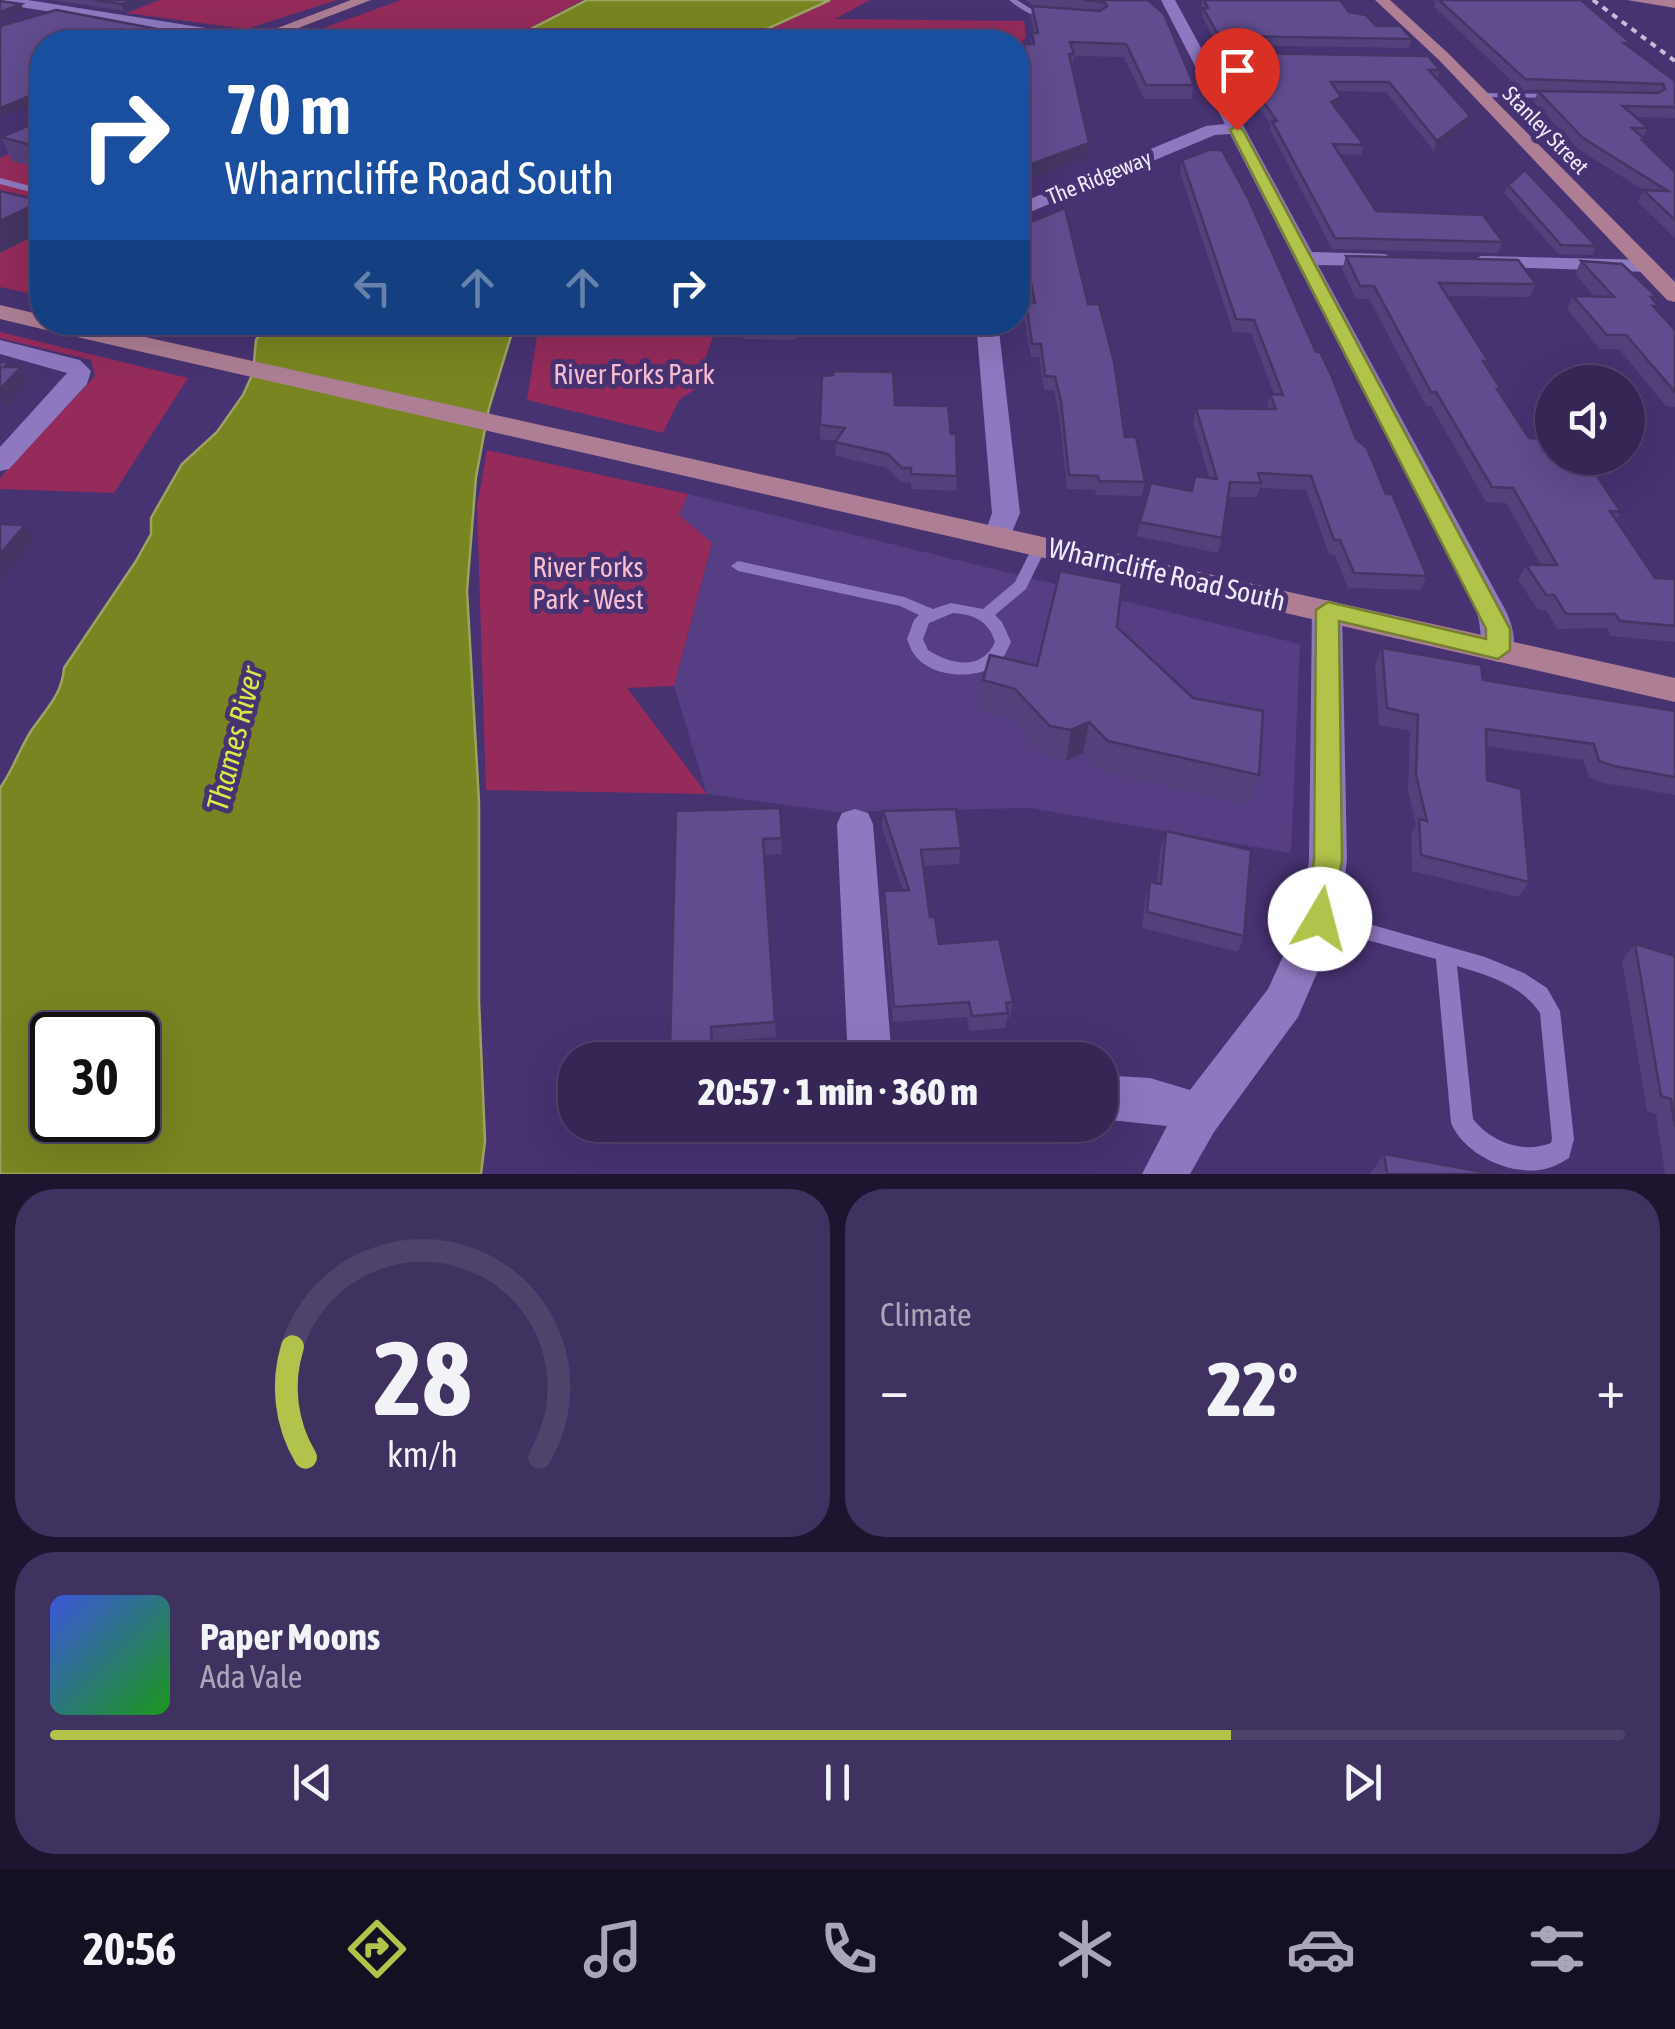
<!DOCTYPE html>
<html lang="en">
<head>
<meta charset="utf-8">
<style>
  body { margin:0; font-family:"Asap Condensed",sans-serif; background:#403260; color:#f1f3f6; height:100vh; display:flex; flex-direction:column; font-size:38px; white-space:nowrap }
  * { box-sizing:border-box; margin:0 }
  p { font-size:32px; color:#aaa5b9 }
  .icon { flex:none; width:55px; height:55px; fill:none; stroke:currentColor; stroke-width:2; stroke-linecap:round; stroke-linejoin:round }
  .map { position:relative; height:1174px; overflow:hidden }
  .side { display:flex; flex-direction:column; gap:15px; padding:15px; background:#1d152f; flex:1 }
  .side>* { flex:none }
  .top-card { position:absolute; left:30px; top:30px; width:1000px; height:305px; border-radius:40px; box-shadow:0 10px 40px #0002,0 0 0 2px #4f436c; background:#1a4fa0; color:#fff; overflow:hidden }
  .fabs { position:absolute; left:1535px; top:365px; display:grid; gap:20px }
  .fabs a { display:grid; place-items:center; width:110px; height:110px; border-radius:50%; background:#352656; box-shadow:0 10px 40px #0002,0 0 0 2px #4f436c; font-size:50px }
  .speed { position:absolute; left:30px; top:1012px; display:flex; gap:20px; font-size:50px; font-weight:700; text-align:center }
  .speed>* { display:grid; place-content:center; width:130px; height:130px; border-radius:50%; background:#352656; box-shadow:0 10px 40px #0002,0 0 0 2px #4f436c; line-height:1 }
  .speed .limit { border:5px solid #111; border-radius:15px; background:#fff; color:#111 }
  .pin { position:absolute; display:grid; place-items:center; width:85px; height:85px; color:#fff; margin:-102px -42px; border-radius:50% 50% 50% 0; rotate:-45deg; box-shadow:0 0 10px #0007 }
  .pin .icon { rotate:45deg }
  .me { position:absolute; width:110px; margin:-55px; rotate:8deg; stroke-linejoin:round; filter:drop-shadow(0 0 8px #0008) }
  .turn { display:flex; align-items:center; gap:35px; height:210px; padding:0 30px; font-size:45px }
  .turn .icon { width:130px; height:130px; stroke-width:2.5 }
  .turn b { display:block; font-size:70px; line-height:85px }
  .lanes { display:flex; align-items:center; height:95px; padding:0 30px; background:#0003; justify-content:center; gap:50px; direction:ltr }
  .lanes .off { opacity:.35 }
  .big { font-size:75px; font-weight:800; line-height:1.1 }
  .side .card { flex:1; display:flex; flex-direction:column; justify-content:center; gap:15px; min-width:0; padding:0 35px; border-radius:40px; background:#403260 }
  .side .dial { align-items:center; gap:0 }
  .dial svg { height:260px; overflow:visible; fill:none; stroke:#4f436c; stroke-width:7; stroke-linecap:round; text-anchor:middle }
  .dial text { fill:#f1f3f6; stroke:none }
  .song { display:flex; align-items:center; gap:30px }
  .cover { width:120px; height:120px; border-radius:15px; background:linear-gradient(135deg,hsl(230 70% 55%),hsl(120 70% 35%)) }
  .played { height:10px; border-radius:5px; background:linear-gradient(90deg,#b2c34c 75%,#4f436c 75%) }
  .keys { display:flex; justify-content:space-around; direction:ltr }
  .heat { display:flex; justify-content:space-between; align-items:center; font-size:55px; direction:ltr }
  .side .tiles { flex:1; display:grid; gap:15px; grid-template-columns:1fr 1fr }
  .card:last-child { grid-column:span 2 }
  .trip { position:absolute; left:558px; top:1042px; width:560px; height:100px; border-radius:40px; background:#352656; box-shadow:0 10px 40px #0002,0 0 0 2px #4f436c; font-weight:800; line-height:100px; text-align:center }
  .tab-bar { display:flex; height:160px; justify-content:space-around; align-items:center; background:#150f22; color:#aaa5b9 }
  .tab-bar .icon { width:70px; height:70px }
  .tab-bar .on { color:#b2c34c }
  .tab-bar b { font-size:45px; color:#f1f3f6 }
  .map>svg:first-child { display:block }
  .built { fill:#553e83 }
  .green { fill:#942b5b }
  .water { fill:#798521; stroke:#9ca362; stroke-width:2.5; fill-rule:evenodd }
  .lines { fill:none; stroke-linecap:round; stroke-linejoin:round }
  .lane { fill:#8e79c0; fill-rule:evenodd }
  .street { fill:#8e79c0; fill-rule:evenodd }
  .secondary { fill:#ad7e94; fill-rule:evenodd }
  .rail { stroke:#c5bdd9; stroke-width:4; stroke-dasharray:6 6; stroke-linecap:butt }
  .wall { fill:#53417b }
  .shaded-wall { fill:#443564 }
  .building { fill:#614c8f; stroke:#443564; stroke-width:2.5 }
  .route { fill:#b2c34c; stroke:#747f31; stroke-width:2.5 }
  .labels { text-anchor:middle; stroke-width:10; stroke-linejoin:round; paint-order:stroke }
  .far-street-label { font-size:22px; fill:#eeeafa; stroke:#473272 }
  .park-label { font-size:28px; fill:#f9bed2; stroke:#473272 }
  .street-label { font-size:28px; fill:#eeeafa; stroke:#473272 }
  .water-label { font-size:30px; font-style:italic; fill:#d6eb47; stroke:#473272 }
</style>
</head>
<body>
<div class="map">
<svg width="1675" height="1174" viewBox="0 0 1675 1174">
  <rect width="100%" height="100%" fill="#473272"/>
  <path class="built" d="M688 494 1300 644 1291 853 1031 808 837 812 707 794 674 686 712 544 679 515Z"/>
  <g class="green">
    <path d="M160 0H337L246 29 126 13Z"/>
    <path d="M401 0H583L505 42H285Z"/>
    <path d="M830 0H870L835 19 1024 21 1026 37 1018 46V42H739Z"/>
    <path d="M42 140V296L0 287V158Z"/>
    <path d="M539 323V322L718 323 694 390 679 400 663 433 527 400Z"/>
    <path d="M0 332 188 378 114 493 0 489V478L95 376 91 360 0 338Z"/>
    <path d="M487 450 688 494 679 515 712 543 674 686 627 688 707 794 486 790 477 506Z"/>
  </g>
  <g class="water">
    <path d="M587 0H830L738 42H506Z"/>
    <path d="M268 323H515L489 408 476 477 467 591 479 802V1001L485 1141 481 1174H0V788C13 770 19 750 31 731 46 709 62 695 64 668L136 561 151 534V518L182 464 217 432 243 395 253 373 256 340ZM52 1035H138V1120H52Z"/>
  </g>
  <g class="lines">
    <g class="lane">
      <path d="M1009 0H1017L1036 12 1053 16C1036 21 1022 10 1009 0Z"/>
      <path d="M1478 93 1552 94 1556 96 1552 98 1481 97 1477 95Z"/>
      <path d="M0 178 42 189V195L0 184Z"/>
      <path d="M1040 541 1047 546 1026 589 995 615 1002 622 1011 642C1007 650 1005 657 998 663 978 681 930 678 914 654 911 650 909 644 907 639L914 620 919 615 900 606 738 571 731 566 738 561 904 597 933 609 951 603 983 609 1015 582 1033 546ZM953 613C973 614 989 621 995 642 982 671 951 665 928 650L923 639 929 623Z"/>
      <path d="M1320 910 1485 957 1524 973 1547 988 1560 1011 1574 1139 1569 1158C1559 1164 1550 1169 1539 1170 1507 1174 1464 1154 1451 1123L1436 959 1313 925 1310 919 1313 913ZM1457 966C1487 975 1522 985 1540 1013L1552 1139 1551 1143C1523 1154 1491 1142 1473 1119Z"/>
    </g>
    <g class="street">
      <path d="M0 0H28L256 36 263 40 243 42 1 4Z"/>
      <path d="M1161 0H1175L1312 252 1385 254 1396 260 1385 266 1318 265 1507 613C1513 628 1518 644 1509 659L1498 662 1487 659C1479 646 1482 628 1477 613L1230 134 1215 135 1018 217V204L1206 126 1225 124Z"/>
      <path d="M1481 256 1648 260 1659 266 1648 272 1474 266 1470 262Z"/>
      <path d="M976 322H998L1020 513 1008 542H988L984 536 992 513Z"/>
      <path d="M0 340 80 360 91 371 87 384 9 469 0 471V447L67 373 0 354Z"/>
      <path d="M1327 600 1338 603 1342 610 1347 860 1340 919 1298 1017 1214 1132 1190 1174H1142L1167 1126 1100 1119V1075L1150 1078 1190 1090 1268 989 1300 919 1309 860 1312 610 1316 603Z"/>
      <path d="M855 809 868 813 873 824 892 1060H848L837 824 842 813Z"/>
    </g>
    <g class="secondary">
      <path d="M351 0H371L262 42H241Z"/>
      <path d="M1375 0H1390L1449 54 1675 282V302L1667 300 1439 60Z"/>
      <path d="M1627 0H1675V8Z"/>
      <path d="M0 305 42 315V322H78L1675 678V702L42 329 0 319Z"/>
    </g>
    <path class="rail" d="M1593 0 1675 61"/>
  </g>
  <g class="wall">
    <path d="M52 0H157L124 11Z"/>
    <path d="M1026 0H1148L1194 85 1191 99H1144L1124 57 1074 56 1072 67 1087 158 1018 184V131L1025 128 1023 100H1018V55H1023L1024 44H1030L1032 33H1034L1031 18 1032 6H1033Z"/>
    <path d="M1202 0H1340L1349 12 1376 26 1412 39 1409 48 1217 45 1202 16Z"/>
    <path d="M1434 0H1581L1631 43 1629 47 1675 81V118L1635 117 1648 128 1643 137 1646 140 1645 143 1675 172V238L1638 202 1643 190 1578 149 1534 102 1538 91H1558L1521 90 1434 7 1435 2Z"/>
    <path d="M1229 53 1440 70 1437 79 1470 116 1466 125 1434 151 1386 92 1337 91 1341 97 1338 106 1336 108 1364 145 1361 155 1339 154 1376 211 1503 242 1498 253 1332 249 1270 130 1271 125 1227 62Z"/>
    <path d="M42 120V169L12 161 1 137Z"/>
    <path d="M1182 160 1316 352 1356 439 1386 494 1427 576 1421 590 1348 588 1335 555 1329 554 1306 490 1260 488 1257 497H1228L1222 538 1218 553 1137 536 1140 522 1191 491 1195 476 1209 478 1193 422 1196 408 1267 409 1270 394H1274L1251 333 1233 332 1180 172Z"/>
    <path d="M1508 185 1596 246 1593 255 1558 254 1504 193Z"/>
    <path d="M1019 221 1088 304 1125 437 1145 482 1142 496 1096 495 1095 490 1067 489 1059 414 1054 390H1044L1039 357H1031L1024 316 1026 303H1031L1018 233Z"/>
    <path d="M1346 256 1536 284 1530 297 1448 296 1489 362 1487 367 1501 389 1500 393 1529 438 1621 512 1616 520 1655 578 1675 579V642L1611 636 1607 628 1557 629 1546 610H1538L1518 580 1526 565H1541L1506 503 1486 502 1431 406H1426L1369 299H1356L1342 269Z"/>
    <path d="M1581 261 1657 297 1655 302 1659 307 1657 311 1675 330V407L1666 406 1619 349H1600L1567 309 1573 296 1595 297 1575 274Z"/>
    <path d="M742 322H797L795 340 743 339Z"/>
    <path d="M833 375 895 405 957 476 956 491 911 489V483L901 482 887 468 835 456 836 441 820 439 822 376Z"/>
    <path d="M1117 627 1259 775 1248 806 1101 771 1083 753 1066 761 1045 757 1011 719 980 711 983 680 1037 666Z"/>
    <path d="M1382 648 1483 680 1675 711V795L1603 783 1589 777 1583 760 1486 746 1487 780 1529 882 1519 897 1412 871 1411 835 1416 825 1408 791 1410 731 1379 725 1375 664Z"/>
    <path d="M780 808 782 854 765 855 776 1037 713 1042 714 1060H673L670 1049 676 811Z"/>
    <path d="M883 811 961 848 959 864 923 866 930 917 939 944 1013 1002 1010 1017 1007 1018 1005 1028 969 1031 967 1017 893 1022 883 907 884 891 903 890 882 827Z"/>
    <path d="M1166 831 1244 936 1238 952 1142 928 1146 897 1150 882 1157 883 1161 847Z"/>
    <path d="M1635 944 1675 956V1174H1665L1656 1114 1647 1111 1622 960Z"/>
    <path d="M1384 1154 1494 1174H1370Z"/>
  </g>
  <g class="shaded-wall">
    <path d="M134 0H157L124 11 121 4Z"/>
    <path d="M21 4 24 11 0 20V12Z"/>
    <path d="M190 35 193 42H170Z"/>
    <path d="M42 91V101L0 117V108Z"/>
    <path d="M1341 97 1338 106 1328 111 1331 102Z"/>
    <path d="M1470 116 1466 125 1434 151 1437 141Z"/>
    <path d="M1089 143 1087 158 1018 184V169Z"/>
    <path d="M42 201V232L0 253V221Z"/>
    <path d="M9 362 15 373 21 367 29 382 5 408 0 398V389L4 367Z"/>
    <path d="M25 525 34 540 0 582V554Z"/>
    <path d="M1089 722 1083 753 1066 761 1071 730Z"/>
  </g>
  <g class="building">
    <path d="M94 0H134L121 4Z"/>
    <path d="M1084 0H1148L1164 14 1194 85H1146L1126 44 1070 42 1074 54H1069L1089 143 1018 169V131L1027 128 1025 86H1018V55H1026L1024 44H1034L1032 33H1038L1032 6 1100 11 1107 6 1104 2Z"/>
    <path d="M1204 0H1340L1349 12 1366 15 1376 26H1400L1412 39 1219 36 1203 8H1208Z"/>
    <path d="M1439 0H1581L1631 43H1624L1675 81V107L1623 106 1648 128H1632L1646 140H1642L1675 172V220L1643 190 1668 191 1583 138 1538 91 1658 93 1665 89 1663 84 1525 79Z"/>
    <path d="M0 1 21 4 0 12Z"/>
    <path d="M56 10 190 35 170 42H42V91L0 108V26Z"/>
    <path d="M1229 53 1428 56 1440 70H1429L1470 116 1437 141 1389 82H1331L1341 97 1331 102 1364 145 1333 144 1376 211 1483 215 1503 242 1335 238 1272 121H1277Z"/>
    <path d="M42 120V148L1 137Z"/>
    <path d="M1209 150H1222L1248 198 1316 352H1320L1332 377 1356 439 1367 448 1386 494H1392L1427 576 1354 573 1340 540H1334L1311 476 1258 473 1261 483 1230 482 1222 538 1140 522 1151 483 1192 491 1195 476 1217 479 1196 408 1276 409 1270 394 1283 395 1254 320 1236 319 1182 160Z"/>
    <path d="M1525 170 1596 246 1561 245 1508 185Z"/>
    <path d="M0 191 42 201 0 221Z"/>
    <path d="M1065 208 1088 304H1099L1114 362 1125 437H1136L1145 482 1099 481 1098 476 1069 475 1061 401 1055 377 1045 376 1041 344H1032L1026 303H1035L1019 221H1033Z"/>
    <path d="M1346 256 1518 260 1536 284 1439 283 1489 362 1483 361 1501 389H1497L1529 438 1552 440V458H1585L1621 512 1610 511 1655 578 1675 579V626L1620 621 1615 614H1566L1554 595H1546L1526 565H1557L1513 488 1492 487 1436 392H1431L1374 286H1360Z"/>
    <path d="M1581 261 1622 264 1657 297H1651L1659 307 1653 306 1675 330V392L1626 335H1607L1573 296 1614 297Z"/>
    <path d="M0 362H9L4 367H21L0 389Z"/>
    <path d="M833 371 893 372 895 405 948 406 951 434H956L957 476 911 474V468H902L888 454 835 442 845 428 820 425 822 376 833 375Z"/>
    <path d="M0 524 25 525 0 554Z"/>
    <path d="M1060 571 1122 583 1117 627 1193 698 1263 711 1259 775 1108 741 1089 722 1071 730 1050 726 1015 689 983 680 990 655 1037 666Z"/>
    <path d="M1382 648 1481 665 1483 680 1675 711V777L1614 766 1599 761 1594 744 1486 729 1487 780 1521 789 1529 882 1421 855 1419 819 1427 821 1416 775 1418 715 1387 708Z"/>
    <path d="M780 808 782 838 763 839 775 1022 711 1027 712 1045 670 1049 676 811Z"/>
    <path d="M956 809 961 848 921 850 930 917H935L939 944 999 939 1013 1002 1006 1003 1008 1013 972 1016 969 1002 894 1007 884 891 909 890 883 811Z"/>
    <path d="M1166 831 1251 850 1244 936 1147 912 1150 882 1161 884Z"/>
    <path d="M1635 944 1675 956V1126L1671 1099 1661 1096Z"/>
    <path d="M1384 1154 1494 1174H1387Z"/>
  </g>
  <path class="route" d="M1237 126 1243 130 1510 629V650L1498 659 1339 621 1342 860 1331 928 1320 932 1310 928 1306 919 1314 860 1316 610 1328 602 1486 639V629L1230 130Z"/>
  <g class="labels">
    <g class="far-street-label">
      <text transform="translate(1546 130) rotate(46)" y="8">Stanley Street</text>
      <text transform="translate(1099 177) rotate(-22)" y="8">The Ridgeway</text>
    </g>
    <g class="park-label">
      <text x="634" y="384">River Forks Park</text>
      <text x="588" y="577">River Forks<tspan x="588" dy="32">Park - West</tspan></text>
    </g>
    <g class="street-label">
      <text transform="translate(1167 574) rotate(13)" y="10">Wharncliffe Road South</text>
    </g>
    <g class="water-label">
      <text transform="translate(235 739) rotate(-76)" y="10">Thames River</text>
    </g>
  </g>
</svg>
<div class="fabs">
<a><svg class="icon" aria-label="sound" viewBox="0 0 24 24"><path d="M4 9h4l5-4v14l-5-4H4zM17 9q2 3 0 6"/></svg></a>
</div>
<div class="speed"><div class="limit">30</div></div>
<div class="pin" style="left:1237px;top:130px;background:#d93025"><svg class="icon" aria-label="arrive" viewBox="0 0 24 24"><path d="M6 21V4h12l-3 4 3 4H6"/></svg></div>
<svg class="me" style="left:1320px;top:919px" viewBox="-20 -20 40 40"><circle r="19" fill="#fff"/><path d="M0-13L10 11 0 6-10 11z" fill="#b2c34c"/></svg>
<div class="trip">20:57 · 1 min · 360 m</div>
<div class="top-card">
<div class="turn"><svg class="icon" aria-label="right" viewBox="0 0 24 24"><path d="M7 20v-9h11M14 6l5 5-5 5"/></svg><div><b>70 m</b>Wharncliffe Road South</div></div>
<div class="lanes"><svg class="icon off" aria-label="left" viewBox="0 0 24 24"><path d="M17 20v-9H6M10 6l-5 5 5 5"/></svg><svg class="icon off" aria-label="ahead" viewBox="0 0 24 24"><path d="M12 20V5M6 11l6-6 6 6"/></svg><svg class="icon off" aria-label="ahead" viewBox="0 0 24 24"><path d="M12 20V5M6 11l6-6 6 6"/></svg><svg class="icon" aria-label="right" viewBox="0 0 24 24"><path d="M7 20v-9h11M14 6l5 5-5 5"/></svg></div>
</div>
</div>
<section class="side">
<div class="tiles">
<div class="card dial"><svg viewBox="0 0 100 80">
<path d="M14 69A42 42 0 1 1 86 69"/>
<path d="M14 69A42 42 0 0 1 10 35" stroke="#b2c34c"/>
<text x="50" y="56" font-size="32" font-weight="700">28</text>
<text x="50" y="72" font-size="11">km/h</text>
</svg></div>
<div class="card"><p>Climate</p>
<div class="heat"><a>−</a><b class="big">22°</b><a>+</a></div>
</div>
<div class="card">
<div class="song"><i class="cover"></i><div><b>Paper Moons</b><p>Ada Vale</p></div></div>
<div class="played"></div>
<div class="keys"><svg class="icon" aria-label="previous" viewBox="0 0 24 24"><path d="M18 5L8 12l10 7zM5 5v14"/></svg><svg class="icon" aria-label="pause" viewBox="0 0 24 24"><path d="M8 5v14M16 5v14"/></svg><svg class="icon" aria-label="next" viewBox="0 0 24 24"><path d="M6 5l10 7-10 7zM19 5v14"/></svg></div>
</div>
</div>
</section>
<nav class="tab-bar">
<b>20:56</b>
<svg class="icon on" aria-label="directions" viewBox="0 0 24 24"><path d="M12 3l9 9-9 9-9-9zM9 14v-3h6M13 9l2 2-2 2"/></svg>
<svg class="icon" aria-label="music" viewBox="0 0 24 24"><path d="M9 18V5l10-2v13"/><circle cx="6" cy="18" r="3"/><circle cx="16" cy="16" r="3"/></svg>
<svg class="icon" aria-label="phone" viewBox="0 0 24 24"><path d="M5 4h4l2 5-3 2q2 4 5 5l2-3 5 2v4C11 20 4 13 5 4z"/></svg>
<svg class="icon" aria-label="climate" viewBox="0 0 24 24"><path d="M12 3v18M4 7l16 10M4 17L20 7"/></svg>
<svg class="icon" aria-label="car" viewBox="0 0 24 24"><path d="M5 17H2v-5l4-1 3-4h7l3 4 3 1v5h-3M9 17h6M6 11h13"/><circle cx="7" cy="17" r="2"/><circle cx="17" cy="17" r="2"/></svg>
<svg class="icon" aria-label="filters" viewBox="0 0 24 24"><path d="M4 7h16M4 17h16"/><circle cx="9" cy="7" r="2"/><circle cx="15" cy="17" r="2"/></svg>
</nav>
</body>
</html>
